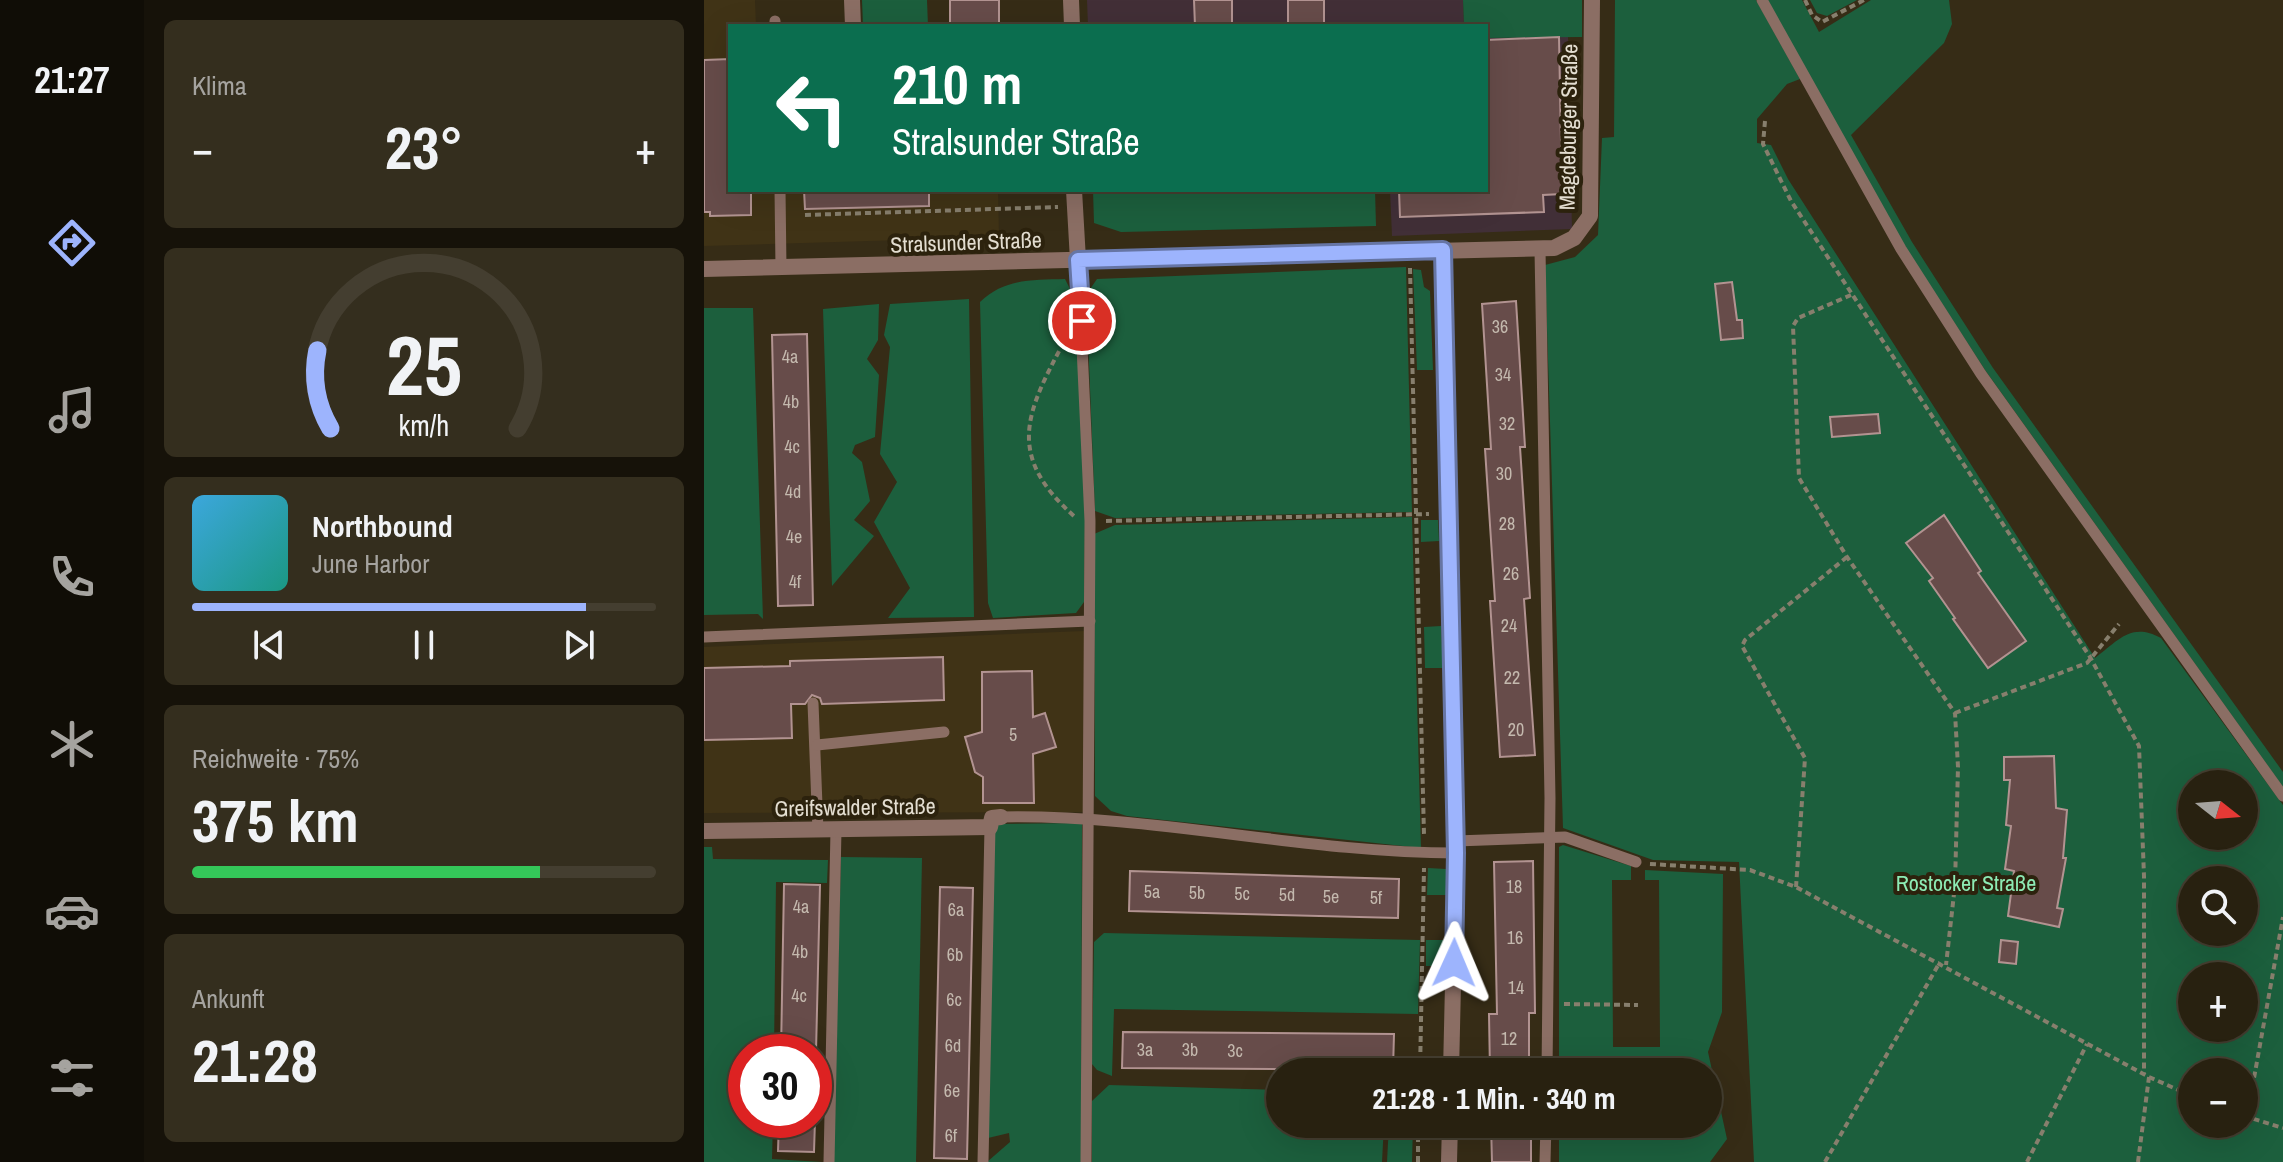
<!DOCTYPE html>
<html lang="de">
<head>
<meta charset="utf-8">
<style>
  body { margin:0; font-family:"Archivo Narrow",sans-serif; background:#342e1e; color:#f1f3f6; height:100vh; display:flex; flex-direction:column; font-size:30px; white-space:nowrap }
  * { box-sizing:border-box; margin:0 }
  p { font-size:26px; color:#a5a39f }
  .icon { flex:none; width:44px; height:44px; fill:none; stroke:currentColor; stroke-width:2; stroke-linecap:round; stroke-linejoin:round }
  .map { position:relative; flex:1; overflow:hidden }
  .side { display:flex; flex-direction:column; gap:20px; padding:20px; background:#161209; width:560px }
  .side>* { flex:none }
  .banner { position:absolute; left:24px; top:24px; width:760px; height:168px; border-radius:0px; box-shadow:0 8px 32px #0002,0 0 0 2px #443e30; background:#0b6e4f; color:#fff; overflow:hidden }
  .needle { width:52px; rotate:107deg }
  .controls { position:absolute; left:1474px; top:770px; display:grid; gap:16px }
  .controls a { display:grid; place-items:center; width:80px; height:80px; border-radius:50%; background:#282110; box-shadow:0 8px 32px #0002,0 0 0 2px #443e30; font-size:40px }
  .speed { position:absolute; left:24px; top:1034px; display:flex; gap:16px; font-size:40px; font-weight:700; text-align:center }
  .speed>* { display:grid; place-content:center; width:104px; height:104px; border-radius:50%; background:#282110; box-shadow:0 8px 32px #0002,0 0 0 2px #443e30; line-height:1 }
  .speed .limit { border:12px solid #d22; background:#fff; color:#111 }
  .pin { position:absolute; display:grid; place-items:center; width:68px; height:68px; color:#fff; margin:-34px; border:4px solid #fff; border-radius:50%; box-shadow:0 2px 8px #0007 }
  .me { position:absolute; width:88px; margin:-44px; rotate:1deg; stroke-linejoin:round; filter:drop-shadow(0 0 6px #0008) }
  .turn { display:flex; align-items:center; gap:28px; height:168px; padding:0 32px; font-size:36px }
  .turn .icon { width:104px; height:104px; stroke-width:2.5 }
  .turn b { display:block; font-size:56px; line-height:68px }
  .big { font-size:60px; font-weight:700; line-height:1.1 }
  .side .tile { flex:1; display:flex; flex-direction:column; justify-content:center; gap:12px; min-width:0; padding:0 28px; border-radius:12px; background:#342e1e }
  .side .dial { align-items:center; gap:0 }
  .dial svg { height:208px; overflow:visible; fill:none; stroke:#443e30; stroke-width:7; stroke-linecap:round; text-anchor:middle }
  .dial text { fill:#f1f3f6; stroke:none }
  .song { display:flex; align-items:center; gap:24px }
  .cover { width:96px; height:96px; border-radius:12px; background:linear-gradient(135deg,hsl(200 70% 55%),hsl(170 70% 35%)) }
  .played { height:8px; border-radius:4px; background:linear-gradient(90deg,#9db4fd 85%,#443e30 85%) }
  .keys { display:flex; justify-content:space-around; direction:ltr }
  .heat { display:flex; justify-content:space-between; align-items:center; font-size:44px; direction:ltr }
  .charge { height:12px; border-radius:6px; background:linear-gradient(90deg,#34c759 75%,#443e30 0) }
  .trip { position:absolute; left:562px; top:1058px; width:456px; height:80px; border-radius:40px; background:#282110; box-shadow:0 8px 32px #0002,0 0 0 2px #443e30; font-weight:700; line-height:80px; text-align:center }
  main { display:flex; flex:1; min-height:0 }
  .tab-bar { display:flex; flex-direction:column; width:144px; justify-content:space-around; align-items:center; background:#100d06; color:#a5a39f }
  .tab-bar .icon { width:56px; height:56px }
  .tab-bar .selected { color:#9db4fd }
  .tab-bar b { font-size:36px; color:#f1f3f6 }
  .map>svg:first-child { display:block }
  .built { fill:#403316 }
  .industrial { fill:#412f37 }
  .education { fill:#422f37 }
  .green { fill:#1c5f3d; fill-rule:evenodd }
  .building { fill:#674c4a; stroke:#b29391; stroke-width:2 }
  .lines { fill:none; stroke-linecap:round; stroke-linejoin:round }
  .path { stroke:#877f6d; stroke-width:4; stroke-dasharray:6 4; stroke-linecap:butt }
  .service { stroke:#8b6e64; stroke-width:11 }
  .minor { stroke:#8b6e64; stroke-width:16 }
  .route-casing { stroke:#6675a4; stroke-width:20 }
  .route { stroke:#9db4fd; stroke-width:14 }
  .labels { text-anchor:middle; stroke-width:8; stroke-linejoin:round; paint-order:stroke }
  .number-label { font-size:18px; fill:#c4b9ae }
  .street-label { font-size:22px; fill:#e3ddd0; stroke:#2c220d }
  .park-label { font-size:22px; fill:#8debb5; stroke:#2c220d }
</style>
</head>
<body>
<main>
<nav class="tab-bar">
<b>21:27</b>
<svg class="icon selected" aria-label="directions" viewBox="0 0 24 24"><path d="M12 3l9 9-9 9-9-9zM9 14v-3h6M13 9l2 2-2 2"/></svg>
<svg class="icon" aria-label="music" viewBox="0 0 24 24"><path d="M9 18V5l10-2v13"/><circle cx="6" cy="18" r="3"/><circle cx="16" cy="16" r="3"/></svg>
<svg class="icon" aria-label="phone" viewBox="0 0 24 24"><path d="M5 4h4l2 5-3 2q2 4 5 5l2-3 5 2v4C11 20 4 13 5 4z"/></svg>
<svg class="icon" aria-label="climate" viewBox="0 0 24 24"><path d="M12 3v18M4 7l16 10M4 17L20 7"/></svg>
<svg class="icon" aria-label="car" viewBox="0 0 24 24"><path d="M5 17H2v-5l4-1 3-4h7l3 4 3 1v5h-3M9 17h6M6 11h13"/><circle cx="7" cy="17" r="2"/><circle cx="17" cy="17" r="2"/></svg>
<svg class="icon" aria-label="filters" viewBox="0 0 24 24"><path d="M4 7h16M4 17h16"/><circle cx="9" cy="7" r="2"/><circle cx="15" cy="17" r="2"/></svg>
</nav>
<section class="side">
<div class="tile"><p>Klima</p>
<div class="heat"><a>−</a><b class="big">23°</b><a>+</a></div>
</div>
<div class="tile dial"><svg viewBox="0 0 100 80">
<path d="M14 69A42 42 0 1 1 86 69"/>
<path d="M14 69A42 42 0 0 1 9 39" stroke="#9db4fd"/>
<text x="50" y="56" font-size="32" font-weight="700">25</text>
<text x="50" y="72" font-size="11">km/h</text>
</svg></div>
<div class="tile">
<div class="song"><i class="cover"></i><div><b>Northbound</b><p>June Harbor</p></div></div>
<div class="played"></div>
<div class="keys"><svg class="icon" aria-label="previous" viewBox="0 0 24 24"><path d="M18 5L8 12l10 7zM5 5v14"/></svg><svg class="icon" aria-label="pause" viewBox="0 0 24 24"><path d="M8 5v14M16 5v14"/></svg><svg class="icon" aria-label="next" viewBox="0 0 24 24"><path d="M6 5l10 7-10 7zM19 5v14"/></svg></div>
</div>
<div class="tile"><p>Reichweite · 75%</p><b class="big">375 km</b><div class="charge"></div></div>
<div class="tile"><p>Ankunft</p><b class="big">21:28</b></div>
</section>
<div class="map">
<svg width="1579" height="1162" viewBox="0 0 1579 1162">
  <rect width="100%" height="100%" fill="#362c16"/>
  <g class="built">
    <path d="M0 0H51L52 26H26V190H294L295 237 0 246Z"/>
    <path d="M380 631 379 812 0 813V647Z"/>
  </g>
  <path class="industrial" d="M864 36 868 229 688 236 686 190H782V38Z"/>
  <path class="education" d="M383 0H759L760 26H384Z"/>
  <g class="green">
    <path d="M158 0H223L224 26H159Z"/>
    <path d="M759 0H878V37L782 38V26H760Z"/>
    <path d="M911 0H1052L1096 79 1083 84 1053 119V143L1067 145 1084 179 1391 658C1415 640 1427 622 1457 638L1579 805V1162H1050L1035 862 949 860 859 828 841 265 871 257 894 235 898 138 910 137ZM1488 784H1540V836H1488ZM1488 880H1540V932H1488ZM1488 976H1540V1028H1488ZM1488 1072H1540V1124H1488Z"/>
    <path d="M1061 0H1098L1115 32 1167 0H1245L1248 24 1240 43 1147 135 1208 242 1289 368 1579 772V787L1281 370 1200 245Z"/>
    <path d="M1106 0H1153L1123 16 1113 13Z"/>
    <path d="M389 190H671L672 226 417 232 390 223Z"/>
    <path d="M702 267 708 512 411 518 391 511 383 314 384 292 393 279Z"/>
    <path d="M709 269 717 270 720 287 726 291 729 370H713Z"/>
    <path d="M361 279 373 303 381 518 380 602 372 613 289 618 284 603 276 302C301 278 329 280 361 279Z"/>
    <path d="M265 299 270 617 184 618 206 588 170 522 193 482 176 454 186 347 180 335 186 304Z"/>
    <path d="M175 304 174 340 163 359 175 375 171 437 151 445 148 453 158 462 166 501 150 520 170 536 128 586 119 309Z"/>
    <path d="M0 308H49L59 619 54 614 0 615Z"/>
    <path d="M708 517 717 848 423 816 407 811 391 796 390 534 411 525Z"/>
    <path d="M717 520H734L735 541 717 542Z"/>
    <path d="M737 626 739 668H721L720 627Z"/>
    <path d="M378 823 377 1162H283L306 1142 305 1133 284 1138 290 824Z"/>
    <path d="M859 845 927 866V880H908L909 1047H956L955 880H941V870L1019 874 1018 1012 1004 1052 1023 1139 1006 1162H855V1124H1004V1072H855V847Z"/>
    <path d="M0 847H8L9 859 124 860 123 883 72 882 70 1052H42V1120H69L68 1159 118 1162H0Z"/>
    <path d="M137 857 218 858 212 1162H129Z"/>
    <path d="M724 868 742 869V895H723Z"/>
    <path d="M400 933 716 940 714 1014 410 1009 408 1076 393 1070 388 1064 390 942Z"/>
    <path d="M722 940H741L740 966H722Z"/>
    <path d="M405 1085 576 1090V1124H680L678 1162H388V1101Z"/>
    <path d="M685 1124H709L708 1162H683Z"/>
  </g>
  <g class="building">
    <rect x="246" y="0" width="49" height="26"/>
    <path d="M490 0H528V26H491Z"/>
    <rect x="584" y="0" width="36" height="26"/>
    <path d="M855 37 858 194 839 195 840 212 696 217 695 190H782V40Z"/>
    <path d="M26 59V190H47V215L6 216V212H0V60Z"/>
    <path d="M100 190H225V206L101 209Z"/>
    <path d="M1028 282 1033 320H1038L1039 338 1017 340 1011 284Z"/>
    <path d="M812 301 821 447H816L826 598 820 599 831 755 796 757 786 601H791L781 449H787L778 304Z"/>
    <path d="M103 334 109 605 74 606 68 335Z"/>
    <path d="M1174 414 1176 433 1128 437 1126 417Z"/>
    <path d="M1240 515 1277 571 1274 573 1322 641 1284 668 1249 619 1251 618 1225 581 1229 578 1202 543Z"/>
    <path d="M239 657 240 700 118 704 116 698 108 695 101 704H87L88 738 0 740V668L86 666V661Z"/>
    <path d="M328 671 329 717 341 713 352 747 329 754 330 803H279V777L271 772 261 737 278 732V672Z"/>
    <path d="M1350 756 1352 808 1363 810 1359 858H1362L1353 908 1359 909 1355 927 1304 916 1310 871 1301 869 1307 826 1302 825 1306 780H1300V757Z"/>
    <path d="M829 861 831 1013H825V1072H786L785 1014H793L790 862Z"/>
    <path d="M426 871 695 879 694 918 425 911Z"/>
    <path d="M80 884 116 885 112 1052H77Z"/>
    <path d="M236 887 269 888 263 1159 230 1158Z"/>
    <path d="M1297 940 1314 942 1312 964 1295 962Z"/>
    <path d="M419 1032 690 1034 689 1070 418 1068Z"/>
    <path d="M75 1120H111L110 1152 74 1151Z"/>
    <path d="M787 1124H827V1162H788Z"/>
  </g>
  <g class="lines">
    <g class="path">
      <path d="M1101 0 1108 15 1118 22 1160 0"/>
      <path d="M1061 121 1059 144 1087 201 1386 657 1435 746 1440 876V1074"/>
      <path d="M101 215 354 207"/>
      <path d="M706 268 720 835"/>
      <path d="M1147 295 1094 318 1089 326 1095 478 1143 557 1251 713 1254 767 1251 885 1242 965"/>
      <path d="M360 342C321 414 302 456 371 517"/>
      <path d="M402 521 725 514"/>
      <path d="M1251 713 1383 663 1415 624"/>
      <path d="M946 864 1046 870 1092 887 1445 1077 1488 1096"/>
      <path d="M1092 887 1101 758 1038 646 1041 640 1143 557"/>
      <path d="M860 1004 934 1005"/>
      <path d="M716 1072 720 868"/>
      <path d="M1540 1116 1579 1128"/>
      <path d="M1543 1117 1579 917"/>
      <path d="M714 1162V1124"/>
      <path d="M1121 1162 1236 962"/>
      <path d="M1323 1162 1383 1044"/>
      <path d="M1434 1162 1445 1077"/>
    </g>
    <g class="service">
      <path d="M1058 0 1197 249 1277 374 1579 796"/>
      <path d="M71 21V26"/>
      <path d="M76 190 77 268"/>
      <path d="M836 250 846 798 843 1072"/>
      <path d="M374 260 386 521 382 1162"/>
      <path d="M0 637 386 621"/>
      <path d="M109 703 114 831"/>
      <path d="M113 745 240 732"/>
      <path d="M297 817C450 814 600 853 752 853"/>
      <path d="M752 841 861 837 932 862"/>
      <path d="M125 1162 132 830"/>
      <path d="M279 1162 286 827"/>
      <path d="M841 1162 842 1124"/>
    </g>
    <g class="minor">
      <path d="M148 0 149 26"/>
      <path d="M367 0 368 26"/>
      <path d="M370 190 374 260"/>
      <path d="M739 250 752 853 747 1072"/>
      <path d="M0 269 850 248 870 238 886 216 888 0"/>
      <path d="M0 831 286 827 288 818 297 817"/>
      <path d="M745 1162 746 1124"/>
    </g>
  </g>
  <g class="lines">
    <defs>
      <path id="route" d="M378 321 374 260 739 250 752 853 750 963"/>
    </defs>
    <use href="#route" class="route-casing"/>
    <use href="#route" class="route"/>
  </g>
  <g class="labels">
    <g class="number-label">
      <text x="796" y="333">36</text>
      <text x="86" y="363">4a</text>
      <text x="799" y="381">34</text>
      <text x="87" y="408">4b</text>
      <text x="803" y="430">32</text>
      <text x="88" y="453">4c</text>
      <text x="800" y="480">30</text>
      <text x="89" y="498">4d</text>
      <text x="803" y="530">28</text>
      <text x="90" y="543">4e</text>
      <text x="807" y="580">26</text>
      <text x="91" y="588">4f</text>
      <text x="805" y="632">24</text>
      <text x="808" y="684">22</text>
      <text x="812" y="736">20</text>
      <text x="309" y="741">5</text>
      <text x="810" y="893">18</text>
      <text x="448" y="898">5a</text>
      <text x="493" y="899">5b</text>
      <text x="538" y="900">5c</text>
      <text x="583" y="901">5d</text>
      <text x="627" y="903">5e</text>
      <text x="672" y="904">5f</text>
      <text x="97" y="913">4a</text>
      <text x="252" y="916">6a</text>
      <text x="811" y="944">16</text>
      <text x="96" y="958">4b</text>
      <text x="251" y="961">6b</text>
      <text x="812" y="994">14</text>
      <text x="95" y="1002">4c</text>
      <text x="250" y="1006">6c</text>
      <text x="805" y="1045">12</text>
      <text x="249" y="1052">6d</text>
      <text x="441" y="1056">3a</text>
      <text x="486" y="1056">3b</text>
      <text x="531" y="1057">3c</text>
      <text x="248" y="1097">6e</text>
      <text x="247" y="1142">6f</text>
    </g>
    <g class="street-label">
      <text transform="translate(864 127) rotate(-89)" y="8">Magdeburger Straße</text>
      <text transform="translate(262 242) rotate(-2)" y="8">Stralsunder Straße</text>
      <text transform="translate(151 807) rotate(-1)" y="8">Greifswalder Straße</text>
    </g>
    <g class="park-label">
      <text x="1262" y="891">Rostocker Straße</text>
    </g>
  </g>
</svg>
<div class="controls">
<a><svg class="needle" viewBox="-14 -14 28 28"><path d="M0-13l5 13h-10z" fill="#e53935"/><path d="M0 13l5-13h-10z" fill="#a5a39f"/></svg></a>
<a><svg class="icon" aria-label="search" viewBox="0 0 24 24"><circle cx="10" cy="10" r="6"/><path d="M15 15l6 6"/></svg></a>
<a>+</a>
<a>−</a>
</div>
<div class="speed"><div class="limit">30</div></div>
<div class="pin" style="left:378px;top:321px;background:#d93025"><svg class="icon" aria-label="arrive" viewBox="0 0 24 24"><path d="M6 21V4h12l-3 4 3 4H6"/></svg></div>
<svg class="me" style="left:750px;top:963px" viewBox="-20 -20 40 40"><path d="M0-17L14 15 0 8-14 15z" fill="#9db4fd" stroke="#fff" stroke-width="4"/></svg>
<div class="trip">21:28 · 1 Min. · 340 m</div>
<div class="banner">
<div class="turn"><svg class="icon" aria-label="left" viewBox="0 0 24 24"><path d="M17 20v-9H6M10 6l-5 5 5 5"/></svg><div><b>210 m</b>Stralsunder Straße</div></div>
</div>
</div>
</main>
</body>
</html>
